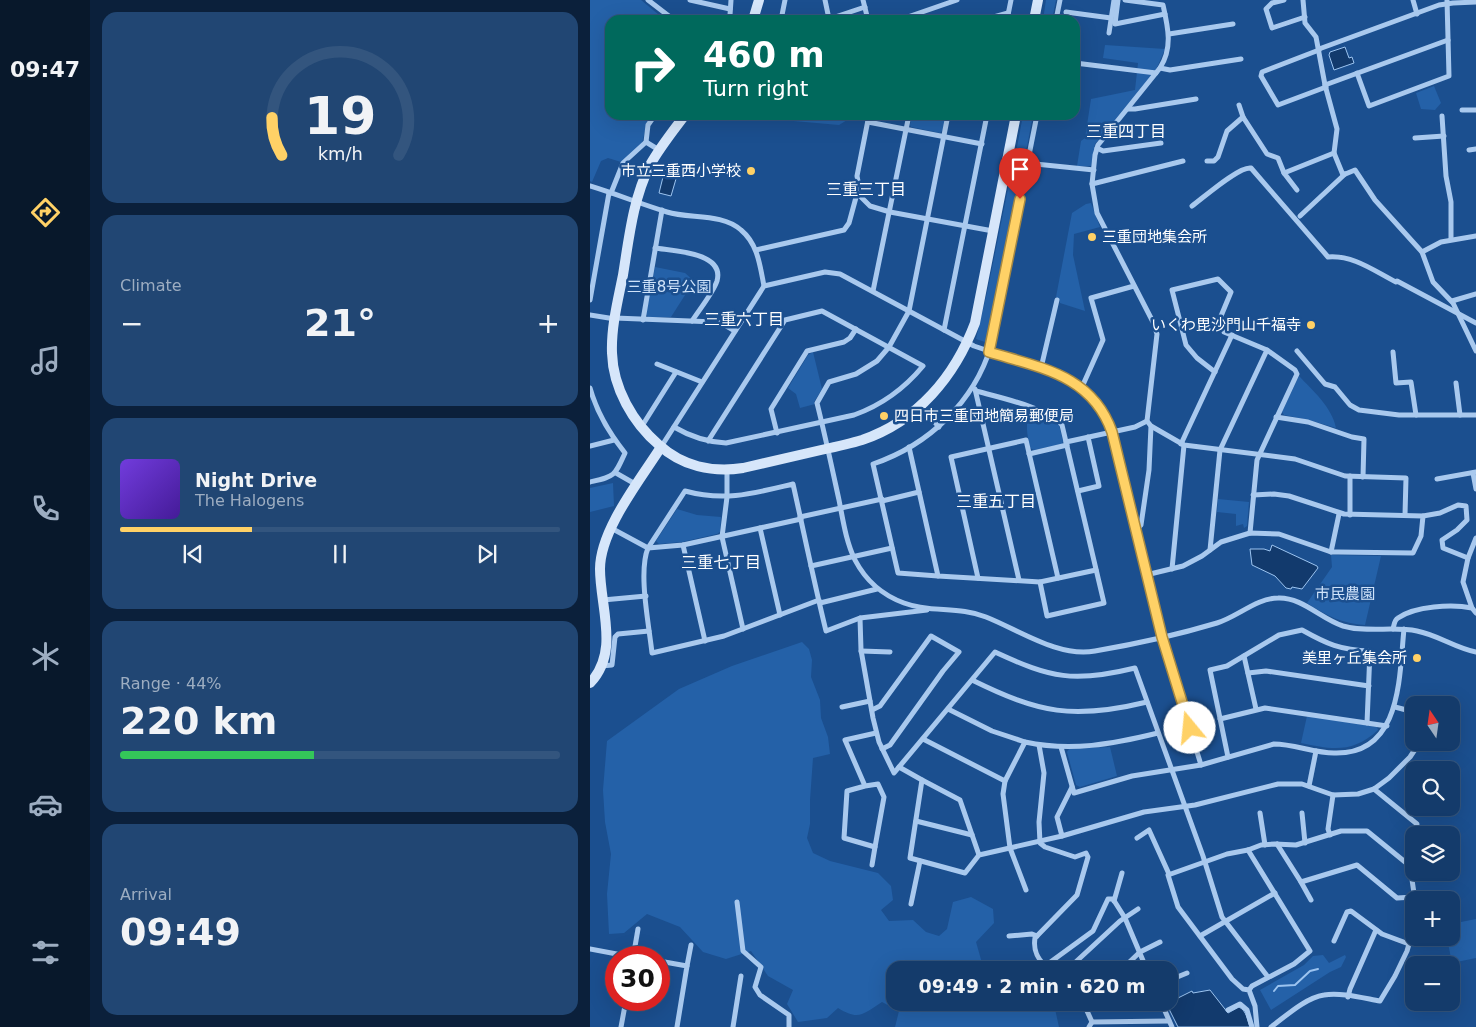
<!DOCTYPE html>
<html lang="en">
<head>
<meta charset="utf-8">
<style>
  body { margin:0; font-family:"DejaVu Sans","Noto Sans JP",sans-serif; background:#214673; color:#f1f3f6; height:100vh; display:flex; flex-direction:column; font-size:19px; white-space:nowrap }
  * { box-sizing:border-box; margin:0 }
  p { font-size:16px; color:#9dadc1 }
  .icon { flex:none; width:28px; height:28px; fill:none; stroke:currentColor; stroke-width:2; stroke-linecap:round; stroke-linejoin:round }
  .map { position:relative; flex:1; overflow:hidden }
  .drawer { display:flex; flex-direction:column; gap:12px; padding:12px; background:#0b203b; width:500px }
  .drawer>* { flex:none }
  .banner { position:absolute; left:15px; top:15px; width:475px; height:105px; border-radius:15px; box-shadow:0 5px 20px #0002,0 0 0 1px #33557e; background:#00695c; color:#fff; overflow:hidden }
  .needle { width:32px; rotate:347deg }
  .buttons { position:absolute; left:815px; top:696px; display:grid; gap:10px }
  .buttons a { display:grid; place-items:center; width:55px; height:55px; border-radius:10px; background:#143b6b; box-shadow:0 5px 20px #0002,0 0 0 1px #33557e; font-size:25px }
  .speed { position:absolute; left:15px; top:946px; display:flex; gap:10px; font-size:25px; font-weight:700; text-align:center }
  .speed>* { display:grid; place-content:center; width:65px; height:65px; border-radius:50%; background:#143b6b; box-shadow:0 5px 20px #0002,0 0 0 1px #33557e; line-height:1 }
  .speed .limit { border:8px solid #d22; background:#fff; color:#111 }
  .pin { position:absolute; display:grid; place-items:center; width:42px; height:42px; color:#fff; margin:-51px -21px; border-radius:50% 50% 50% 0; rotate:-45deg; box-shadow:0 0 5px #0007 }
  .pin .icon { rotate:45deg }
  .me { position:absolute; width:55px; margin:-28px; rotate:343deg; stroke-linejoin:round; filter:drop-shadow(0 0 4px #0008) }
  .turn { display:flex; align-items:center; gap:18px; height:105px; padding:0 15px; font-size:22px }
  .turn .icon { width:65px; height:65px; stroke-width:2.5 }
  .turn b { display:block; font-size:35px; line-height:42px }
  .big { font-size:38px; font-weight:700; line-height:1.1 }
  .drawer .card { flex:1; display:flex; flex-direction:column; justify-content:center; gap:8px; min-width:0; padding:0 18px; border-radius:15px; background:#214673 }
  .drawer .dial { align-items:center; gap:0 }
  .dial svg { height:130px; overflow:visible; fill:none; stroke:#33557e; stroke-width:7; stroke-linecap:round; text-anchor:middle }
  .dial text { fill:#f1f3f6; stroke:none }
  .song { display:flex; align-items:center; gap:15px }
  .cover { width:60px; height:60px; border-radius:8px; background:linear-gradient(135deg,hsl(260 70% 55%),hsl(260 70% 35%)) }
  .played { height:5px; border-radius:2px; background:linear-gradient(90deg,#ffd166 30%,#33557e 30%) }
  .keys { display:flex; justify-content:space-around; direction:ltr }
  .heat { display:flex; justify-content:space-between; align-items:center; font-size:28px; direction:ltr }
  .charge { height:8px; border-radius:4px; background:linear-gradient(90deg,#34c759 44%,#33557e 0) }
  .trip { position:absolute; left:296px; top:961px; width:292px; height:50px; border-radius:15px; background:#143b6b; box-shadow:0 5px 20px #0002,0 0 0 1px #33557e; font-weight:700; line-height:50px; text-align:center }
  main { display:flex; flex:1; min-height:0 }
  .menu { display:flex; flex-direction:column; width:90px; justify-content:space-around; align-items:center; background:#08182b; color:#9dadc1 }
  .menu .icon { width:35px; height:35px }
  .menu .on { color:#ffd166 }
  .menu b { font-size:22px; color:#f1f3f6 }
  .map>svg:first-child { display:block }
  .green { fill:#2461a8 }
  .water { fill:#123a6d; stroke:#9cc4f0 }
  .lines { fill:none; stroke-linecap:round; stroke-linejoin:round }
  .stream { stroke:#9cc4f0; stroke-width:2 }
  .street { stroke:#a9c9ee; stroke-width:5 }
  .secondary { stroke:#d6e6fa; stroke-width:10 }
  .route-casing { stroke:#a68842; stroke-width:12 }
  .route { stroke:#ffd166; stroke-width:9 }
  .poi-dot { fill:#ffd166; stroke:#1b4f8f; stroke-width:2 }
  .labels { text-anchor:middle; stroke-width:5; stroke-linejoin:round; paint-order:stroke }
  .poi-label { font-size:15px; fill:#fff; stroke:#1b4f8f; text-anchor:end }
  .park-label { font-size:15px; fill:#cfe3fa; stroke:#1b4f8f }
  .neighbourhood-label { font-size:16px; fill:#fff; stroke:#1b4f8f }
</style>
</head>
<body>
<main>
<nav class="menu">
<b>09:47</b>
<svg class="icon on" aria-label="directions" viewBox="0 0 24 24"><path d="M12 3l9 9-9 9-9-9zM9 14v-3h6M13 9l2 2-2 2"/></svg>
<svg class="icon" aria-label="music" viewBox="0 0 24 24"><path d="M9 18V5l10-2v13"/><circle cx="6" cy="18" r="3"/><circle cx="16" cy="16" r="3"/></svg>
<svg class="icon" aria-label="phone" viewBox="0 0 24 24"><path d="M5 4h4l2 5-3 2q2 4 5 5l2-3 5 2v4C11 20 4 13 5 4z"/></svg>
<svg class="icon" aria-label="climate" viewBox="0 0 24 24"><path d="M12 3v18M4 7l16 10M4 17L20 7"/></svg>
<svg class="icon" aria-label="car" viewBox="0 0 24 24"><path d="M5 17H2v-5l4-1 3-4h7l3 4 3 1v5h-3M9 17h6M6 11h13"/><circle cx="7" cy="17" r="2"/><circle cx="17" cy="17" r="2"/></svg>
<svg class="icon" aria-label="filters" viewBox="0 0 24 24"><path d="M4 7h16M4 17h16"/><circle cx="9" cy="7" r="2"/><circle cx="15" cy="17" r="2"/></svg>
</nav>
<section class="drawer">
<div class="card dial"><svg viewBox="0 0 100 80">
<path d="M14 69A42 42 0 1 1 86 69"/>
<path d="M14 69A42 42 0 0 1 8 46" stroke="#ffd166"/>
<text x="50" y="56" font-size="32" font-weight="700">19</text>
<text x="50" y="72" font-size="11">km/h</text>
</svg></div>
<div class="card"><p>Climate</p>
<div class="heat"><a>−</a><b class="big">21°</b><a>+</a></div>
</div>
<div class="card">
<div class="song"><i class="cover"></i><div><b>Night Drive</b><p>The Halogens</p></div></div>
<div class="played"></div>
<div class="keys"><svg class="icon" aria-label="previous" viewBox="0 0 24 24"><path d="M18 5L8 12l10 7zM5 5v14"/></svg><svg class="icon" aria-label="pause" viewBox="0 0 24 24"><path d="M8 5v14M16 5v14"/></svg><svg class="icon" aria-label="next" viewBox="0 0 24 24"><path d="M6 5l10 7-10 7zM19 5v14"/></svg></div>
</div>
<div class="card"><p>Range · 44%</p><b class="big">220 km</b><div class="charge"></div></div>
<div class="card"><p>Arrival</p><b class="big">09:49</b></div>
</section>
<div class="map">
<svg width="886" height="1027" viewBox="0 0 886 1027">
  <rect width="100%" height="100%" fill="#1b4f8f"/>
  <g class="green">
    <path d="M0 0H51L75 20H20V115H61L57 121 52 144 31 162 18 158 11 161 2 182 0 181Z"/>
    <path d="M456 0H466L462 20H453Z"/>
    <path d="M515 45 575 49 566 70 505 144 501 166H487L491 141 495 138 501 99 545 90 548 63 513 58Z"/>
    <path d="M844 86 851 103 845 110 831 109 826 93Z"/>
    <path d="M157 115H263L262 117 249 125 159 117Z"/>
    <path d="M322 115H356L353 130 350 133 321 127 320 125Z"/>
    <path d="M433 115H443L435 157 432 159 425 158Z"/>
    <path d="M423 164 431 165 432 168 398 343 386 339 398 288Z"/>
    <path d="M501 203 510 227 484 234 483 255 495 311 470 303V300L466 297 482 213 496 204Z"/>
    <path d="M65 267 95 273 104 281 81 317H58L56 314Z"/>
    <path d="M223 352 232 389 224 402 225 404 210 408 206 394 198 388 218 355Z"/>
    <path d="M709 376C723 391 742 407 746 428L719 420 694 415 692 412Z"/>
    <path d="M440 411 455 416 469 425 473 441 472 444 444 450 440 448C437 434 435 424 440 411Z"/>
    <path d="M23 483 24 506 0 512V488Z"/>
    <path d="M628 499 659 502 657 526 654 528 653 524 646 526V514L627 512Z"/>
    <path d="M87 509 107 515 131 517 130 532 127 534 92 542 69 544 66 541Z"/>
    <path d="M741 555 791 556 775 625C753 624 735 615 717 603L742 567Z"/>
    <path d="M212 642 219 649 222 660 221 677 230 700 231 718 238 737 240 754 223 758 220 800V824L217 838 223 853 240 861 288 873 301 886 303 900 291 910 299 921 323 920 336 932 349 936 357 929 363 902 381 897 403 909 404 923 386 942 394 970H305V1002L460 1003 465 1009 469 1027H305L309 1011 292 1002C273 1014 269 1021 248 1008L237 1018 208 1022 197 1004 203 990 178 976 161 951 136 959 113 952 90 927 57 914 34 933 19 934 17 894 21 854 15 822 13 790 17 741 89 689 142 666Z"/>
    <path d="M717 716 787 727 788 730C763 753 743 750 711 743Z"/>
    <path d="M520 747 527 776 490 787 486 785 477 752 479 749Z"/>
    <path d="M886 919V958L862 963 857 938H861V924Z"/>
    <path d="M733 955 739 963 755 955 756 957 751 967 740 972 681 1010 670 990 714 965 723 956Z"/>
  </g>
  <g class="water">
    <path d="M755 47 759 58 762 57 764 63 744 70 739 55 740 52Z"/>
    <path d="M75 169 88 172 81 196 69 193Z"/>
    <path d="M682 545 727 566 728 568 712 589 702 587 701 589 696 588 685 576 662 565 660 549H674L680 551Z"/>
    <path d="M620 990 638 1013 649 1007C657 1011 657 1020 660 1027H588L579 1009 582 1001 602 991 603 993Z"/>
  </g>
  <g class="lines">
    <path class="stream" d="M684 991 688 986 705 985 720 971 728 969"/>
    <g class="street">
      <path d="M58 0 84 20"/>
      <path d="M100 0 140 9"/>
      <path d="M235 0 239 19"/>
      <path d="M273 0 278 20"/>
      <path d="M528 0 525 24 575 14"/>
      <path d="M535 0 573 5C578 27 583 48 570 68L508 145 505 155 502 184 507 213 563 322 567 334 557 421 561 426 594 445 705 459 755 476 816 478 815 515"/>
      <path d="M694 0 682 3 676 9 682 28 715 17"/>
      <path d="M713 0 715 23 726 37 735 85 747 129 744 153 753 175 765 170 785 200 832 252 843 282 863 303 886 351"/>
      <path d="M823 0 827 14"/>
      <path d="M476 12 521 18"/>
      <path d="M140 15 141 0"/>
      <path d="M191 20 195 0"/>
      <path d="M236 20 275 7"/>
      <path d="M309 20 367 0"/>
      <path d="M393 20 418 13"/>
      <path d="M417 20 421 0"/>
      <path d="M466 20 470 0"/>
      <path d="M519 33 524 0"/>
      <path d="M579 34 643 24"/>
      <path d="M729 49 849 5 863 3 886 2"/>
      <path d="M729 50 672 72 671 76 688 105 736 87"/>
      <path d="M485 63 566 73"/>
      <path d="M570 68 580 70 651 59"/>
      <path d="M767 73 779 106 859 76 857 0"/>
      <path d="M735 85 858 40"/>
      <path d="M649 105 653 117"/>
      <path d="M538 109H545L606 99"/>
      <path d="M872 110H886"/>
      <path d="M279 115 267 176 271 197 280 206 300 212 403 231"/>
      <path d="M358 115 319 311 299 347 287 361 266 374 239 382 227 403C235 435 242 468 249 500 253 520 256 542 265 560 276 581 292 595 314 603 340 613 369 606 396 617 429 630 469 658 505 651 546 644 587 635 627 623 647 617 667 598 688 598 712 597 731 619 753 626 777 633 803 626 827 631 848 635 865 648 886 652"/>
      <path d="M852 116 856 176 861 202V239"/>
      <path d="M278 122 392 144"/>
      <path d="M825 138 854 136"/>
      <path d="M56 142 69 150"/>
      <path d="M507 148 513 151 571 143"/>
      <path d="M879 150 886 149"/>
      <path d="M417 161 504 170"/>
      <path d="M617 161H624L628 157 637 131 653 117 677 154 688 158 694 173"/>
      <path d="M502 184 593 161"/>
      <path d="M0 186C26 194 51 204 77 212 100 219 132 213 151 230 168 244 170 266 174 286"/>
      <path d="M707 190 694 173 744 153"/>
      <path d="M21 193 33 163 56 142 58 125 65 115"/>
      <path d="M602 206C613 198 649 166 661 168L738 257C764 255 784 271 806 282L807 281 886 323"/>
      <path d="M710 216 755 174"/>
      <path d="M65 248C83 251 135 252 127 281 123 293 109 310 102 321"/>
      <path d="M166 250 254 230 259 223 268 190"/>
      <path d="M832 252 851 242 886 236"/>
      <path d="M283 291 319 115"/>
      <path d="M0 300 19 193"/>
      <path d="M862 301 886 294"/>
      <path d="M0 315 25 319"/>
      <path d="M25 318 125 322 133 324 145 331"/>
      <path d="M53 320 72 210"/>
      <path d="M354 330 397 115"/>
      <path d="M707 351 735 384 745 387 760 405 769 410 809 415H886"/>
      <path d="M803 352 806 383 821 382 826 415"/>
      <path d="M67 364 112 382"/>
      <path d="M451 368 467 300"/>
      <path d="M625 372 607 358 596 345 582 290 628 279 641 292 631 316 634 332 677 350 705 370 707 374 667 460 660 533"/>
      <path d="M866 383 870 415"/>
      <path d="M492 387 513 340 501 298 544 286"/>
      <path d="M0 388C7 413 19 433 35 453 24 477 25 476 0 482"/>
      <path d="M385 389 429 580"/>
      <path d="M386 391C408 397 459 408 472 425L514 603 457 616 450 582"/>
      <path d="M331 406 349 427"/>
      <path d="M686 417 718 422 762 437 774 439 773 477"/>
      <path d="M52 426 86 372"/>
      <path d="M84 427C101 437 117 442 136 443L264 415C292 405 314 389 333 366L232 311 195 320 118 441"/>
      <path d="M187 433 181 409 217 351 254 342 260 338 266 329"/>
      <path d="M476 442 545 427 557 421"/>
      <path d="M591 444 642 335"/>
      <path d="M0 446 24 440"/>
      <path d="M71 447 174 286 235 272 250 274 384 346 461 372 484 381 501 396 508 404 516 416 522 432 572 637 611 765"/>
      <path d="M319 447 348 576 450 582 506 570"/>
      <path d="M439 454 477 445"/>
      <path d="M137 470V497L132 537 153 629"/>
      <path d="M26 473 47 485"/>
      <path d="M883 473 886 489"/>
      <path d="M760 476V515"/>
      <path d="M847 479 886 472"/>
      <path d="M488 491 509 486 498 437"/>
      <path d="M292 501 329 492"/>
      <path d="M833 516 850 513 868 505 876 506 877 520 867 530 852 540 853 548 878 558 873 582 882 608"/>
      <path d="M210 517 292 499"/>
      <path d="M21 528 58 548 93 545 211 519"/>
      <path d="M170 528 190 615"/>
      <path d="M546 530 551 525 559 470 561 426"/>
      <path d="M93 545 115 641"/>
      <path d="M620 550 630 450 677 350"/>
      <path d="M741 552 749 514"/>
      <path d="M878 558 886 538"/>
      <path d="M221 566 302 548"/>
      <path d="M582 569 594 445"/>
      <path d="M556 575 593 566 612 556 631 542 660 533 689 534 741 552H748L823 553 831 536 833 516 754 514 699 496 684 494 663 495"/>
      <path d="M348 576 308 573 283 464C339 445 384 402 401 346L447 115"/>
      <path d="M388 578 361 457 436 440 468 578"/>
      <path d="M13 600 56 596"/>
      <path d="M229 600 134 636 62 653C59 625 48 572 58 548L95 491C135 502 165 493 203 484 214 533 224 582 236 631L270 618"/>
      <path d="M230 603 287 589"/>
      <path d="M337 610 270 618 271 650 283 718 289 742 304 773 405 652C461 678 484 683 545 668L613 856 632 917 678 977"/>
      <path d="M803 629C804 626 804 620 808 618 825 606 862 604 882 608L886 613"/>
      <path d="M271 651 300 652"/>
      <path d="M654 656 666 709"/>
      <path d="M11 666 22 665 25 637 28 634 59 631"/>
      <path d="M658 673 676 671 779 686"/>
      <path d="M382 680C449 713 483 720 557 702"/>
      <path d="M252 707 280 701"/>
      <path d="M805 707 824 712"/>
      <path d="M358 709 402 731 435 742"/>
      <path d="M282 710 290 706 341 636 369 652 353 671 300 745 292 749"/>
      <path d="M630 719 675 708 797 726"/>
      <path d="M333 739 415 781"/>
      <path d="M449 745 454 773 449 822 450 843 455 847 485 857 496 853 498 857 487 895 445 938C443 950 447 958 455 966L503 931 518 899H523L535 918 557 970"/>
      <path d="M471 747 484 793 542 776 611 765 684 744C704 744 724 753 744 753 812 755 809 677 814 629"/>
      <path d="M638 757 620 670 637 666 689 635 712 630C737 644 750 650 780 651L777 723"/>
      <path d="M309 767 332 780 320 858 375 873 389 855 472 836"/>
      <path d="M332 780 370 800 389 855"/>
      <path d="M275 786 288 784 294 797 285 847 254 838 257 791 275 786 255 740 286 733"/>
      <path d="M719 786 726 751"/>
      <path d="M482 787 467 817 472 836 554 812 605 805 688 784H712L743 795 768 794 784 789 799 778 820 757 830 742"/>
      <path d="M784 789 827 824 826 835"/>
      <path d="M670 813 675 845"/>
      <path d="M712 813 715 843"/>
      <path d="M326 821 382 835"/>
      <path d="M740 835 738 829 743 795"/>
      <path d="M547 838 559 830 579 874"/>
      <path d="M687 844 711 882 767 865 807 898 824 897"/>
      <path d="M824 846 820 866 825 900"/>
      <path d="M658 850 720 951 704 964 662 986 659 990"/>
      <path d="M282 865 285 847"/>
      <path d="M711 882 721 900"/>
      <path d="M436 890 420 848 413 794 415 781 435 742C481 752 523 744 568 733"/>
      <path d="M524 901 532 873"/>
      <path d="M147 902 153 951 171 967 165 987 170 995 199 1015V1027"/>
      <path d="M321 904 330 861"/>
      <path d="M419 936 442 934 447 936"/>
      <path d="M610 936 685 893"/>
      <path d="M744 941 757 912 761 911 792 934 819 944"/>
      <path d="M0 949 48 958"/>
      <path d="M43 958 48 929"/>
      <path d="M69 961 97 966 87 1027"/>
      <path d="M97 966 101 945"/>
      <path d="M477 970 530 921 548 909"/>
      <path d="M531 970 550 952 570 942"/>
      <path d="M580 980 597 973"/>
      <path d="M758 997 760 989 786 930"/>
      <path d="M493 1002 502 1022 499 1027"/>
      <path d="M571 1002 582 1027"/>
      <path d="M638 1010 650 1004 657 1010 662 1027"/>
      <path d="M502 1022 579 1021"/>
      <path d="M31 1027 36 1000"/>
      <path d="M143 1027 151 976"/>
      <path d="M667 1027 665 1006 659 990 653 989 642 979 588 907 578 875 637 854 658 850 671 845 685 844 706 845 751 831H777L820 866"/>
      <path d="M681 1027C696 1016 715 998 734 995 750 992 773 998 790 1001L805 976 817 951 824 927"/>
    </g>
    <g class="secondary">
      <path d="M163 20 169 0"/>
      <path d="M444 20 448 0"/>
      <path d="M95 115C83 131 70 147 60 165 43 199 39 238 33 275 28 300 21 327 22 353 23 388 43 423 69 445 92 466 122 473 153 468 179 462 205 456 231 450 245 447 259 444 272 440 328 421 365 376 385 323L426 115"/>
      <path d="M0 683C30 652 10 607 10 569 10 530 50 480 71 447"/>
    </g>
  </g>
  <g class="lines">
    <defs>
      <path id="route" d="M430 199 399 352C451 368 502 375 522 432L572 637 600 728"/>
    </defs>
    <use href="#route" class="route-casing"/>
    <use href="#route" class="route"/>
  </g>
  <g class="poi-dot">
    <circle cx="161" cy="171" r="5"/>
    <circle cx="502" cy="237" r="5"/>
    <circle cx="721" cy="325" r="5"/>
    <circle cx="294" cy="416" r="5"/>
    <circle cx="827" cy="658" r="5"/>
  </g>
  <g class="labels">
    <g class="poi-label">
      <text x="151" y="176">市立三重西小学校</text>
      <text x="512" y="242" text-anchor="start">三重団地集会所</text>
      <text x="711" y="330">いくわ毘沙門山千福寺</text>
      <text x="304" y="421" text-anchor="start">四日市三重団地簡易郵便局</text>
      <text x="817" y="663">美里ヶ丘集会所</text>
    </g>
    <g class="park-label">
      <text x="79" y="292">三重8号公園</text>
      <text x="755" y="599">市民農園</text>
    </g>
    <g class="neighbourhood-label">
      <text x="536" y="137">三重四丁目</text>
      <text x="276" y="195">三重三丁目</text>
      <text x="154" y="325">三重六丁目</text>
      <text x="406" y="507">三重五丁目</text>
      <text x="131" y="568">三重七丁目</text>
    </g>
  </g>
</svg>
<div class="buttons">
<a><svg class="needle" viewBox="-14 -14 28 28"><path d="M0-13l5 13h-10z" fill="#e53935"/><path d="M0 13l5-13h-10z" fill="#9dadc1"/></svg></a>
<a><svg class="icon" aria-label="search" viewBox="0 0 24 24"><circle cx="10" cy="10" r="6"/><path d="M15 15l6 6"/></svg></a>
<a><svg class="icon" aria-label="layers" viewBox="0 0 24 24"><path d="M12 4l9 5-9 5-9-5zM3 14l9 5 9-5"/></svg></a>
<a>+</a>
<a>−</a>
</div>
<div class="speed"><div class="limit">30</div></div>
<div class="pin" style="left:430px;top:199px;background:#d93025"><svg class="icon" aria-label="arrive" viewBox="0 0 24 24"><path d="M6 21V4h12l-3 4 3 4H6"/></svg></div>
<svg class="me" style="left:600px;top:728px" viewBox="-20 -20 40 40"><circle r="19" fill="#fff"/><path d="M0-13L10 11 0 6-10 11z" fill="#ffd166"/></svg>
<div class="trip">09:49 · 2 min · 620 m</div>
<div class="banner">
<div class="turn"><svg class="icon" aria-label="right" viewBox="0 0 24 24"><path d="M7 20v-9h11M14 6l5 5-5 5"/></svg><div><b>460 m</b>Turn right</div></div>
</div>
</div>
</main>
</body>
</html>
